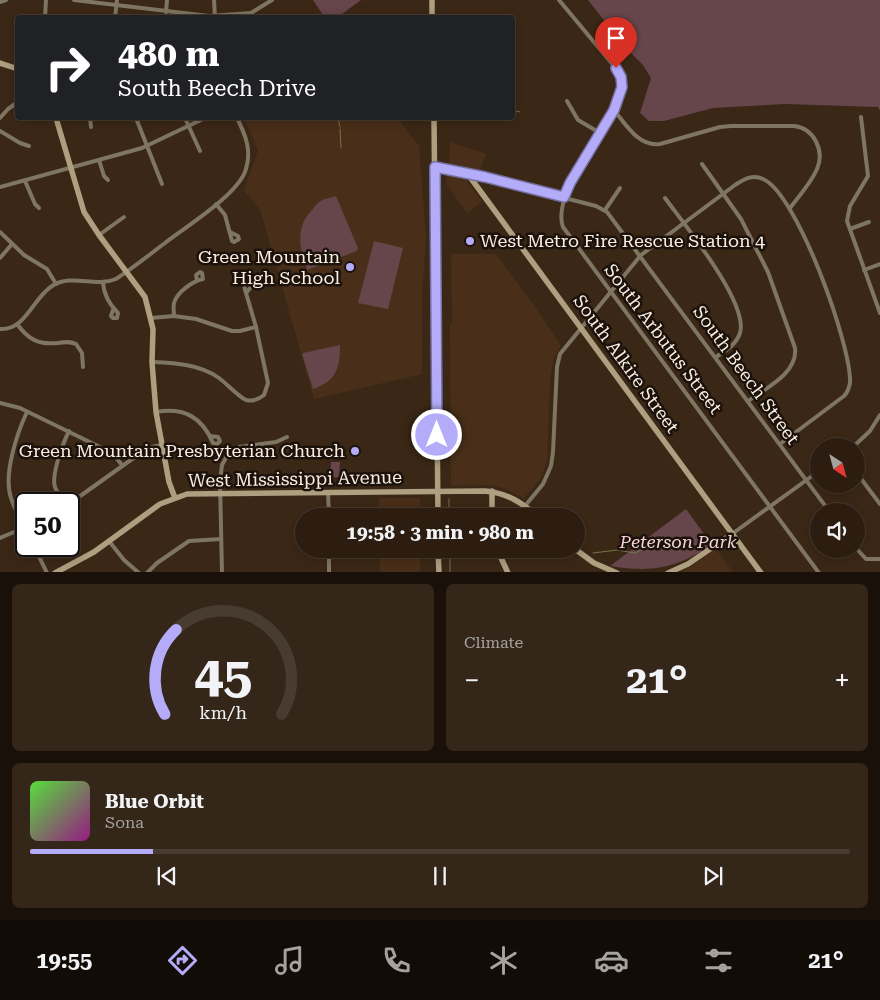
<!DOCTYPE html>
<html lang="en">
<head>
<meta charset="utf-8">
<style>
  body { margin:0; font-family:"Roboto Serif",serif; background:#342619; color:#f1f3f6; height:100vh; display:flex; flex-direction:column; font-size:19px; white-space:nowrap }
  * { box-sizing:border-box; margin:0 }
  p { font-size:16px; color:#a6a29f }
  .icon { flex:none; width:28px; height:28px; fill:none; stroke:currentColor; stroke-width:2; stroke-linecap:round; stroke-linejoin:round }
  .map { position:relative; height:572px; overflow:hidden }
  .side { display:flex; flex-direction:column; gap:12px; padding:12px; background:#181009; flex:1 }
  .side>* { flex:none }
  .top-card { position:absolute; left:15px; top:15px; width:500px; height:105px; border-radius:5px; box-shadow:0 2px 12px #0003,0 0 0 1px #483b30; background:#202124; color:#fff; overflow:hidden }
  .needle { width:32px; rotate:144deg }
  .tools { position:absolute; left:810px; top:438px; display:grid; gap:10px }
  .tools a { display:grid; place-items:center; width:55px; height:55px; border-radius:50%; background:#2c1d10; box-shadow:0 2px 12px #0003,0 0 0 1px #483b30; font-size:25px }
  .speed { position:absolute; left:15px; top:492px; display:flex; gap:10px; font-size:25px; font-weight:700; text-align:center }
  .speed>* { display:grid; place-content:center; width:65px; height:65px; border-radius:50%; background:#2c1d10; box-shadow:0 2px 12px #0003,0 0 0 1px #483b30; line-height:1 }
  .speed .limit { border:2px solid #111; border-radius:8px; background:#fff; color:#111 }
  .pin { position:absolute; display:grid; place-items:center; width:42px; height:42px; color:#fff; margin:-51px -21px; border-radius:50% 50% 50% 0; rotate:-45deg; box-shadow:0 0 5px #0007 }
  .pin .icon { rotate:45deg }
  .me { position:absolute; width:55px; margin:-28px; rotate:0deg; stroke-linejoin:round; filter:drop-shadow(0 0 4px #0008) }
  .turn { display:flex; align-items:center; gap:18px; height:105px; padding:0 20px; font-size:22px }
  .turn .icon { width:65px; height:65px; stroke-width:2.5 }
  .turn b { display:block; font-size:35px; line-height:42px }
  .big { font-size:38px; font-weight:700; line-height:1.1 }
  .side .card { flex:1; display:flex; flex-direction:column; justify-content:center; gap:8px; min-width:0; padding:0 18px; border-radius:8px; background:#342619 }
  .side .dial { align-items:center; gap:0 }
  .dial svg { height:130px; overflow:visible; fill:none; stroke:#483b30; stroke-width:7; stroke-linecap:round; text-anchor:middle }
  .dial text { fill:#f1f3f6; stroke:none }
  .song { display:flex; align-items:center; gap:15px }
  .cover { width:60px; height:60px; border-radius:8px; background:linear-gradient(135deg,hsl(110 70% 55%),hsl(310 70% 35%)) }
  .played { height:5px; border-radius:2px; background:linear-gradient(90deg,#b4acf9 15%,#483b30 15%) }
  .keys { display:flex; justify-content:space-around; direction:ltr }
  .heat { display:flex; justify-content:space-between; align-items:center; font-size:28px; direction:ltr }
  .side .tiles { flex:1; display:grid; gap:12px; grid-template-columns:1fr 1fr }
  .card:last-child { grid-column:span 2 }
  .trip { position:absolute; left:295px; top:508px; width:290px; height:50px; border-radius:25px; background:#2c1d10; box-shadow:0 2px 12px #0003,0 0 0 1px #483b30; font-weight:700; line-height:50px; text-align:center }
  .dock { display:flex; height:80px; justify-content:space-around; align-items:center; background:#120c06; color:#a6a29f }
  .dock .icon { width:35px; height:35px }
  .dock .active { color:#b4acf9 }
  .dock b { font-size:22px; color:#f1f3f6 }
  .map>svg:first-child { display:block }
  .built { fill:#492f19 }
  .green { fill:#66454b }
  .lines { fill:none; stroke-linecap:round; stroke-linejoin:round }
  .stream { stroke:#727747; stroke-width:1 }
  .street { stroke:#7e7562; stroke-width:4 }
  .secondary { stroke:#ad9f7f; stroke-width:5.5 }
  .route-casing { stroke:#7570a2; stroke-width:12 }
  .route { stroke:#b4acf9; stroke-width:9 }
  .poi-dot { fill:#b4acf9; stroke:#1b120b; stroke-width:2 }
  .labels { text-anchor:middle; stroke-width:5; stroke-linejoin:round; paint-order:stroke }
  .poi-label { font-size:18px; fill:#faede2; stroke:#1b120b; text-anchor:end }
  .street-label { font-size:18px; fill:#faede2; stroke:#1b120b }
  .park-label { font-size:18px; font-style:italic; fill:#f5d2d7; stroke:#1b120b }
</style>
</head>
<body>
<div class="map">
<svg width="880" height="573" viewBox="0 0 880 573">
  <rect width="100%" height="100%" fill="#3b2716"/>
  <g class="built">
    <path d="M244 118H397L419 146 426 236 422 297V374L314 399 260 209 244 191 258 150Z"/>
    <path d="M450 142 486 154 480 170 449 163Z"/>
    <path d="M446 174 465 178 482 202 467 213 447 185Z"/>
    <path d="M451 254H496L538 311 561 346 554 358 550 379 547 461 540 480 524 498 501 487 488 485 451 486 450 324 452 323Z"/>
    <rect x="379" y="498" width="41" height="18"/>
    <rect x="380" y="549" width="40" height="23"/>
    <path d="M716 549 733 572H678L686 569Z"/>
  </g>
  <g class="green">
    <path d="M313 0H361L338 17 325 18Z"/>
    <path d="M588 0H880V111L878 107 785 104 713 108 664 121H649L640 113 651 78 643 65 627 49 612 59 607 52 620 42 619 39Z"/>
    <path d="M336 196 358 248 357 251 307 270C299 249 295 226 313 209 315 206 318 202 321 201 325 198 332 198 336 196Z"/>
    <path d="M374 241 403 248 388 309 358 303Z"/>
    <path d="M340 345C340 369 336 381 313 389L302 354 303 353Z"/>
    <path d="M331 462H340L339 477 330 478Z"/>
    <path d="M686 509 712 545C676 568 653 573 610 566Z"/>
  </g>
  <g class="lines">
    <g class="stream">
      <path d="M512 110 520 112"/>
      <path d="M338 118 340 127"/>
      <path d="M340 129 341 148"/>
      <path d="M449 516V499"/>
      <path d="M450 549V573"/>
      <path d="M593 553 617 550 635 553 655 543"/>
    </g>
    <g class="street">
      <path d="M74 0 209 16 251 13 272 0"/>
      <path d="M214 0 215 18"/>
      <path d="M559 0 618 71C625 85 619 97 614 110 626 125 639 147 660 144L720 127 731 126H794C814 128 825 151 817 169 811 183 799 196 790 208"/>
      <path d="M0 2 6 0"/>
      <path d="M166 12 167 0"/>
      <path d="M45 18 46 0"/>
      <path d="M115 18 117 0"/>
      <path d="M567 101 578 120 600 133"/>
      <path d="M614 110C598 136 552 198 563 227L819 573"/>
      <path d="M861 117 868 176 850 206 847 221 880 313"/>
      <path d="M0 118 8 109 18 102"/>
      <path d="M90 118 91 127"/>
      <path d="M136 118 162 184"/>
      <path d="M185 118 200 151"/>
      <path d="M0 131 20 143 29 146"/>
      <path d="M99 160 104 176 108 180"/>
      <path d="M702 164 741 219 768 272 795 348C798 373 766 388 748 401"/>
      <path d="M467 173 596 206 607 212 829 511"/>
      <path d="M25 181 35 204 39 208"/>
      <path d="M0 187 142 148 205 118"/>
      <path d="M665 198C684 224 749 303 740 333 736 345 725 351 716 357"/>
      <path d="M216 204 225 215 232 241 234 242 239 239 238 236 230 232"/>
      <path d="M605 210 620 188"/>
      <path d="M850 229 869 222"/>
      <path d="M0 232 24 255 47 269 56 284"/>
      <path d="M99 235 124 217"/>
      <path d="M0 258 12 244"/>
      <path d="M864 270 880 264"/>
      <path d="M103 283C104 296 110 305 118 313L117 318H113L111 316 113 310"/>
      <path d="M174 316C174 312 173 307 174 303 177 292 193 281 203 279L202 273 200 272 196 275 197 280"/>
      <path d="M151 318 174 316 196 319 232 331H240L256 327"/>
      <path d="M17 324C28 339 38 345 57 343 64 342 70 341 76 344L82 353 83 367"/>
      <path d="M0 329C25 331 33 298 52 286 72 273 95 288 116 279 133 268 149 255 165 243 187 226 239 194 246 169 252 150 245 134 237 118"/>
      <path d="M152 362C175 363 200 364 219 378 227 384 239 397 246 400 253 402 259 399 264 395L268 383 256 327 246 293C245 290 244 288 245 285L249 284 251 287 246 293"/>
      <path d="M0 403 20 408 102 448 114 455 122 465"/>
      <path d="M156 412C184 407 202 417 213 443L217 444 220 441 218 437 210 436"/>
      <path d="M854 446 870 431 880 415"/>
      <path d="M856 472 880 504"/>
      <path d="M328 493 329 516"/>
      <path d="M67 504C63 499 57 493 55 487 51 475 63 443 69 431"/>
      <path d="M69 504 142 452 151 447 162 445"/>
      <path d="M525 506 543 484 551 466 553 452 557 367 560 354 641 255 735 185C744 179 753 174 763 179 797 193 852 347 850 383 849 388 848 392 844 396L780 444"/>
      <path d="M26 529C21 519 14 509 11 498 3 475 17 433 27 412"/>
      <path d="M732 534 819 471"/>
      <path d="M0 538 26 527"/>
      <path d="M109 541 124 560 139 573"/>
      <path d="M34 546 47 573"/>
      <path d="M856 548 866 559H880"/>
      <path d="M329 549V573"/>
      <path d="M147 573 157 563 189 541 221 539"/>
      <path d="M222 573 220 482 222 465 227 456 239 447 276 442 287 437"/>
    </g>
    <g class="secondary">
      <path d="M432 0V18"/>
      <path d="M0 63 18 69"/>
      <path d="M56 118 84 212 99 235 145 297 153 329 152 362 156 412 169 482 175 498"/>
      <path d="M434 118 438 516"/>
      <path d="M435 167 467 173 761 573"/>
      <path d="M492 516V491"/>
      <path d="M438 549 439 573"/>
      <path d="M497 549 508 573"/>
      <path d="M575 549 594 563 617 573"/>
      <path d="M55 573 94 552 160 504 187 494 485 491C507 493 521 502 537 516"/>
      <path d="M668 573 688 564 732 534"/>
    </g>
  </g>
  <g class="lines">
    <defs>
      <path id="route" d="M437 435 435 167 485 177 564 197 570 183 614 110 622 87 621 77 616 68"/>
    </defs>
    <use href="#route" class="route-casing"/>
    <use href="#route" class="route"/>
  </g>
  <g class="poi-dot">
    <circle cx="470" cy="241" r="5"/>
    <circle cx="350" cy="267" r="5"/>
    <circle cx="355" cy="451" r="5"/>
  </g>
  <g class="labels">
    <g class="poi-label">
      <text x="480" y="247" text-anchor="start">West Metro Fire Rescue Station 4</text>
      <text x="340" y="263">Green Mountain<tspan x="340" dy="21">High School</tspan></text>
      <text x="345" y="457">Green Mountain Presbyterian Church</text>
    </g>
    <g class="street-label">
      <text transform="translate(663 339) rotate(53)" y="6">South Arbutus Street</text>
      <text transform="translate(626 364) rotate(54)" y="6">South Alkire Street</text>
      <text transform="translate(746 375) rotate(54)" y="6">South Beech Street</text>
      <text transform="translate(295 479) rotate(-1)" y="6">West Mississippi Avenue</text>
    </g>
    <g class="park-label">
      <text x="678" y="548">Peterson Park</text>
    </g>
  </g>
</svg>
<div class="tools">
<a><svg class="needle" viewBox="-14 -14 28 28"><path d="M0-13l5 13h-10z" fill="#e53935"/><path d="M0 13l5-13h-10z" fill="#a6a29f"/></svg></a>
<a><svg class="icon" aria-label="sound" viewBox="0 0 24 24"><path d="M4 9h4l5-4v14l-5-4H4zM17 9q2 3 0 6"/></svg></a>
</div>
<div class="speed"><div class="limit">50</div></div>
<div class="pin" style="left:616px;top:68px;background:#d93025"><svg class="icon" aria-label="arrive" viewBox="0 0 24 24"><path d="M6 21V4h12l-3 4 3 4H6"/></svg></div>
<svg class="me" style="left:437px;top:435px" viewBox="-20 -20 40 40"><circle r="17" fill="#b4acf9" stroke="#fff" stroke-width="3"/><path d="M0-11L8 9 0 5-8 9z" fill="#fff"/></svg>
<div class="trip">19:58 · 3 min · 980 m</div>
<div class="top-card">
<div class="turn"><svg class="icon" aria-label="right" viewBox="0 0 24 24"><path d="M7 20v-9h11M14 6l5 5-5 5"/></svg><div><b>480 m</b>South Beech Drive</div></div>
</div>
</div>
<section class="side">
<div class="tiles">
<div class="card dial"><svg viewBox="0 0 100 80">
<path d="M14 69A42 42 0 1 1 86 69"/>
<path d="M14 69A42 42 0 0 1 21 17" stroke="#b4acf9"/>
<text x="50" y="56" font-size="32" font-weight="700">45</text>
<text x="50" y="72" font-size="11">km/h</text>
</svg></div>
<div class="card"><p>Climate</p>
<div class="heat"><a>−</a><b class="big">21°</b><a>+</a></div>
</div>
<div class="card">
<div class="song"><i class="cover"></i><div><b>Blue Orbit</b><p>Sona</p></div></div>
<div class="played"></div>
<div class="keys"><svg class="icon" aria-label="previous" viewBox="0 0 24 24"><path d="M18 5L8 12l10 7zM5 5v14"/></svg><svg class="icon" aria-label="pause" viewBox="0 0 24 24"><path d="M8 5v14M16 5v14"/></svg><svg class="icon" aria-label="next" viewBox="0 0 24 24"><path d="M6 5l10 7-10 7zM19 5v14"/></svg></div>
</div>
</div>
</section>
<nav class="dock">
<b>19:55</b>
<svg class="icon active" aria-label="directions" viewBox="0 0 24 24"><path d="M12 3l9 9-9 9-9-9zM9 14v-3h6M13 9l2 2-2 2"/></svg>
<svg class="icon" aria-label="music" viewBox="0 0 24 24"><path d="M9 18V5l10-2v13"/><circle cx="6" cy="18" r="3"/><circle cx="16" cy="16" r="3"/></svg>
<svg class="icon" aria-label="phone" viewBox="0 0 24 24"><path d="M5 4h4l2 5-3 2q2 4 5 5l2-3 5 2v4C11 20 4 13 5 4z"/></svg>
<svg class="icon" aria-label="climate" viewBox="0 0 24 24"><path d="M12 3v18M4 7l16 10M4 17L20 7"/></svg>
<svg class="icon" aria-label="car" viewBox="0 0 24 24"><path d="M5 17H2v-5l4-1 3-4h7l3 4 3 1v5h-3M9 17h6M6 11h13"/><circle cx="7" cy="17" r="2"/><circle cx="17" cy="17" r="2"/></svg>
<svg class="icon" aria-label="filters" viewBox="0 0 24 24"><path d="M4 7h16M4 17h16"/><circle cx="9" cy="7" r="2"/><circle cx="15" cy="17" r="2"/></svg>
<b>21°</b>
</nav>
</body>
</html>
